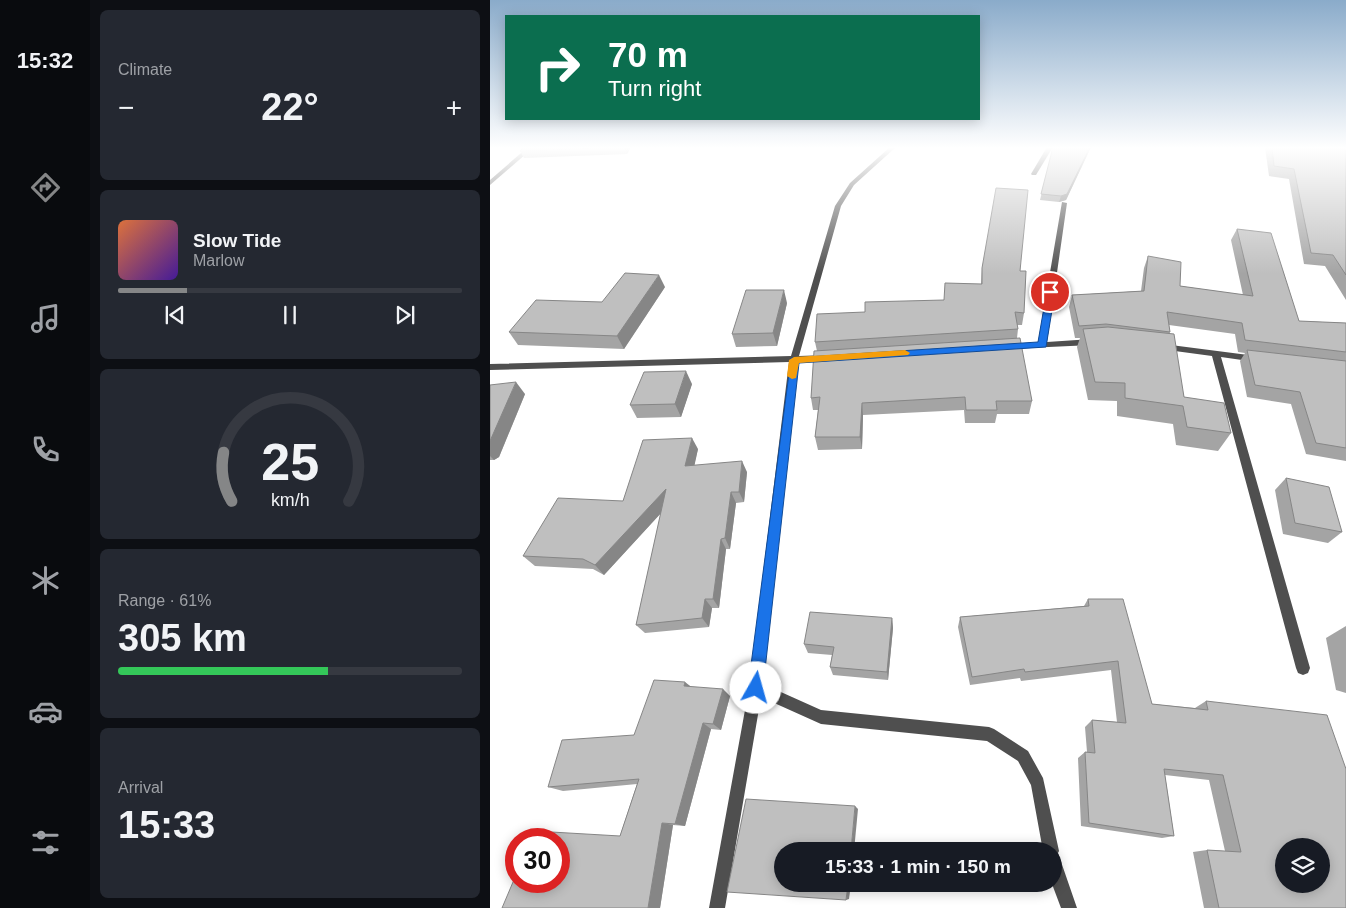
<!DOCTYPE html>
<html lang="en">
<head>
<meta charset="utf-8">
<style>
  body { margin:0; font-family:Arial,sans-serif; background:#242831; color:#f1f3f6; height:100vh; display:flex; flex-direction:column; font-size:19px; white-space:nowrap }
  * { box-sizing:border-box; margin:0 }
  p { font-size:16px; color:#9ea1a6 }
  .icon { flex:none; width:28px; height:28px; fill:none; stroke:currentColor; stroke-width:2; stroke-linecap:round; stroke-linejoin:round }
  .map { position:relative; flex:1; overflow:hidden }
  .panel { display:flex; flex-direction:column; gap:10px; padding:10px; background:#0d0f14; width:400px }
  .panel>* { flex:none }
  .top-card { position:absolute; left:15px; top:15px; width:475px; height:105px; border-radius:0px; box-shadow:0 2px 12px #0003; background:#0b6e4f; color:#fff; overflow:hidden }
  .buttons { position:absolute; left:785px; top:838px; display:grid; gap:10px }
  .buttons a { display:grid; place-items:center; width:55px; height:55px; border-radius:50%; background:#171b24; box-shadow:0 2px 12px #0003; font-size:25px }
  .speed { position:absolute; left:15px; top:828px; display:flex; gap:10px; font-size:25px; font-weight:700; text-align:center }
  .speed>* { display:grid; place-content:center; width:65px; height:65px; border-radius:50%; background:#171b24; box-shadow:0 2px 12px #0003; line-height:1 }
  .speed .limit { border:8px solid #d22; background:#fff; color:#111 }
  .pin { position:absolute; display:grid; place-items:center; width:42px; height:42px; color:#fff; margin:-21px; border:2px solid #fff; border-radius:50%; box-shadow:0 1px 5px #0007 }
  .me { position:absolute; width:55px; margin:-28px; rotate:7deg; stroke-linejoin:round; filter:drop-shadow(0 0 4px #0008) }
  .turn { display:flex; align-items:center; gap:18px; height:105px; padding:0 20px; font-size:22px }
  .turn .icon { width:65px; height:65px; stroke-width:2.5 }
  .turn b { display:block; font-size:35px; line-height:42px }
  .big { font-size:38px; font-weight:700; line-height:1.1 }
  .panel .card { flex:1; display:flex; flex-direction:column; justify-content:center; gap:8px; min-width:0; padding:0 18px; border-radius:8px; background:#242831 }
  .panel .dial { align-items:center; gap:0 }
  .dial svg { height:130px; overflow:visible; fill:none; stroke:#363941; stroke-width:7; stroke-linecap:round; text-anchor:middle }
  .dial text { fill:#f1f3f6; stroke:none }
  .song { display:flex; align-items:center; gap:15px }
  .cover { width:60px; height:60px; border-radius:8px; background:linear-gradient(135deg,hsl(20 70% 55%),hsl(260 70% 35%)) }
  .played { height:5px; border-radius:2px; background:linear-gradient(90deg,#858687 20%,#363941 20%) }
  .keys { display:flex; justify-content:space-around; direction:ltr }
  .heat { display:flex; justify-content:space-between; align-items:center; font-size:28px; direction:ltr }
  .charge { height:8px; border-radius:4px; background:linear-gradient(90deg,#34c759 61%,#363941 0) }
  .trip { position:absolute; left:284px; top:842px; width:288px; height:50px; border-radius:25px; background:#171b24; box-shadow:0 2px 12px #0003; font-weight:700; line-height:50px; text-align:center }
  main { display:flex; flex:1; min-height:0 }
  .tabs { display:flex; flex-direction:column; width:90px; justify-content:space-around; align-items:center; background:#090b0e; color:#9ea1a6 }
  .tabs .icon { width:35px; height:35px }
  .tabs .on { color:#858687 }
  .tabs b { font-size:22px; color:#f1f3f6 }
  .map>svg:first-child { display:block }
  .lines { fill:none; stroke-linecap:round; stroke-linejoin:round }
  .street { fill:#4f4f4f; fill-rule:evenodd }
  .wall { fill:#a4a4a4 }
  .shaded-wall { fill:#868686 }
  .building { fill:#bfbfbf; stroke:#868686; fill-rule:evenodd }
  .route { fill:#1a73e8; stroke:#114b97 }
  .slow { fill:#f59e0b }
</style>
</head>
<body>
<main>
<nav class="tabs">
<b>15:32</b>
<svg class="icon on" aria-label="directions" viewBox="0 0 24 24"><path d="M12 3l9 9-9 9-9-9zM9 14v-3h6M13 9l2 2-2 2"/></svg>
<svg class="icon" aria-label="music" viewBox="0 0 24 24"><path d="M9 18V5l10-2v13"/><circle cx="6" cy="18" r="3"/><circle cx="16" cy="16" r="3"/></svg>
<svg class="icon" aria-label="phone" viewBox="0 0 24 24"><path d="M5 4h4l2 5-3 2q2 4 5 5l2-3 5 2v4C11 20 4 13 5 4z"/></svg>
<svg class="icon" aria-label="climate" viewBox="0 0 24 24"><path d="M12 3v18M4 7l16 10M4 17L20 7"/></svg>
<svg class="icon" aria-label="car" viewBox="0 0 24 24"><path d="M5 17H2v-5l4-1 3-4h7l3 4 3 1v5h-3M9 17h6M6 11h13"/><circle cx="7" cy="17" r="2"/><circle cx="17" cy="17" r="2"/></svg>
<svg class="icon" aria-label="filters" viewBox="0 0 24 24"><path d="M4 7h16M4 17h16"/><circle cx="9" cy="7" r="2"/><circle cx="15" cy="17" r="2"/></svg>
</nav>
<section class="panel">
<div class="card"><p>Climate</p>
<div class="heat"><a>−</a><b class="big">22°</b><a>+</a></div>
</div>
<div class="card">
<div class="song"><i class="cover"></i><div><b>Slow Tide</b><p>Marlow</p></div></div>
<div class="played"></div>
<div class="keys"><svg class="icon" aria-label="previous" viewBox="0 0 24 24"><path d="M18 5L8 12l10 7zM5 5v14"/></svg><svg class="icon" aria-label="pause" viewBox="0 0 24 24"><path d="M8 5v14M16 5v14"/></svg><svg class="icon" aria-label="next" viewBox="0 0 24 24"><path d="M6 5l10 7-10 7zM19 5v14"/></svg></div>
</div>
<div class="card dial"><svg viewBox="0 0 100 80">
<path d="M14 69A42 42 0 1 1 86 69"/>
<path d="M14 69A42 42 0 0 1 9 39" stroke="#858687"/>
<text x="50" y="56" font-size="32" font-weight="700">25</text>
<text x="50" y="72" font-size="11">km/h</text>
</svg></div>
<div class="card"><p>Range · 61%</p><b class="big">305 km</b><div class="charge"></div></div>
<div class="card"><p>Arrival</p><b class="big">15:33</b></div>
</section>
<div class="map">
<svg width="856" height="908" viewBox="0 0 856 908">
  <rect width="100%" height="100%" fill="#fff"/>
  <g class="lines">
    <g class="street">
      <path d="M38 147H44L0 185V180Z"/>
      <path d="M400 147H406L364 185 351 206 309 356 337 355 341 358 337 361 308 362 273 684 331 710 499 727 504 729 538 751 553 778 569 851 568 853 587 908H571L562 884V851H553L541 785 528 761 497 741 331 724 271 697 235 908H219L259 688 299 362 0 370V364L301 356 345 206 360 183Z"/>
      <path d="M557 147H563L546 175H542L541 174Z"/>
      <path d="M572 202 577 203 557 342 602 339 606 342 602 345 516 349 515 347 519 344 548 343Z"/>
      <path d="M673 344 766 356 770 359 766 362 731 357 820 668 818 673 813 675 808 673 806 668 722 356 670 349 669 347Z"/>
    </g>
  </g>
  <g class="wall">
    <path d="M34 147H141L137 154 34 158 30 151Z"/>
    <path d="M563 147H601L576 200 569 202 550 200Z"/>
    <path d="M775 147H856V300L835 266 814 264 799 179 779 176Z"/>
    <path d="M747 229 809 321 856 323V461L816 454 801 404 757 397 750 361 755 353 748 352 745 334 679 325 680 332 679 334 694 397 741 433 728 451 686 445 683 424 627 416V401L598 400 587 347 590 338H585L579 307 582 295 651 291 654 268 658 256 690 286 753 295 741 240Z"/>
    <path d="M492 268 530 271 534 313 532 325H527L528 329 527 338 542 401 539 414H507L505 423H475L474 410 373 415 372 449 328 450 325 437 328 410H323L321 398 327 351 325 342 375 312 454 300 491 284Z"/>
    <path d="M175 287 134 349 28 345 19 332 112 302Z"/>
    <path d="M297 303 287 346 246 347 242 334Z"/>
    <path d="M202 384 191 417 147 418 140 405Z"/>
    <path d="M0 385 35 394 9 457 4 460H0Z"/>
    <path d="M208 449 204 465 257 472 254 502 246 503 240 549H236L229 608H222L219 627 155 633 146 625 171 513 114 575 103 569 45 566 33 556 133 501Z"/>
    <path d="M796 478 852 532 838 543 793 534 785 490Z"/>
    <path d="M598 599 662 704 705 708 716 701 856 908H714L703 852 717 850 735 851 719 780 675 775 684 836 672 838 591 826 588 758 595 752H597L595 727 602 720 627 722 621 670 531 681 530 678 480 685 468 627 470 617 594 606Z"/>
    <path d="M402 618 403 628 398 680 343 675 340 667 342 655 318 653 314 644Z"/>
    <path d="M856 626V693L846 690 836 638Z"/>
    <path d="M200 687 240 696 231 730 221 729 195 826 183 825 170 908H12L130 836 147 784 73 791 58 787 144 735Z"/>
  </g>
  <g class="shaded-wall">
    <path d="M134 147H141L137 154Z"/>
    <path d="M600 147H601L576 200 569 202 571 196Z"/>
    <path d="M169 275 175 287 134 349 127 336Z"/>
    <path d="M294 290 297 303 287 346 283 333Z"/>
    <path d="M196 371 202 384 191 417 185 404Z"/>
    <path d="M26 382 35 394 9 457 4 460 0 456V441Z"/>
    <path d="M372 403 373 415 372 449 370 437Z"/>
    <path d="M202 438 208 449 202 477 195 466Z"/>
    <path d="M252 461 257 472 254 502 249 492Z"/>
    <path d="M176 489 183 500 114 575 105 565Z"/>
    <path d="M241 492 246 503 240 549 235 538Z"/>
    <path d="M231 539 236 549 229 608 223 599Z"/>
    <path d="M215 599 222 608 219 627 212 618Z"/>
    <path d="M402 618 403 628 398 680 397 672Z"/>
    <path d="M195 682 204 689 194 686Z"/>
    <path d="M233 689 240 696 231 730 223 724Z"/>
    <path d="M213 723 221 729 195 826 185 824Z"/>
    <path d="M365 806 368 809 364 851H361Z"/>
    <path d="M172 823 183 825 170 908H158Z"/>
    <path d="M358 884H361L359 899 356 900Z"/>
  </g>
  <g class="building">
    <path d="M34 147H134L30 151Z"/>
    <path d="M563 147H600L577 194 571 196 551 194Z"/>
    <path d="M782 147H856V275L843 255 821 253 804 169 784 166Z"/>
    <path d="M506 188 538 190 530 271H536L534 313 525 312 528 329 325 342 327 314 375 312V302L454 300 455 283 492 284V268Z"/>
    <path d="M747 229 781 233 809 321 856 323V352L755 340 752 323 677 312 680 332 616 324 589 326 582 295 654 291 658 256 691 262 690 286 763 296Z"/>
    <path d="M135 273 169 275 127 336 19 332 46 300 112 302Z"/>
    <path d="M256 290H294L283 333 242 334Z"/>
    <path d="M618 327 684 334 694 397 734 403 741 433 697 427 693 406 635 398V383L605 382 593 329Z"/>
    <path d="M530 338 542 401H506L507 410H476L475 397 372 403 370 437H325L330 397 321 398 324 351Z"/>
    <path d="M757 350 856 361V448L826 443 810 392 765 385Z"/>
    <path d="M196 371 185 404 140 405 154 372Z"/>
    <path d="M26 382 0 441V385Z"/>
    <path d="M202 438 195 466 252 461 249 492H241L235 538 231 539 223 599H215L212 618 146 625 176 489 105 565 93 559 33 556 68 498 133 501 153 440Z"/>
    <path d="M796 478 839 487 852 532 805 523Z"/>
    <path d="M598 599H633L662 704 718 710 716 701 837 715 856 769V908H729L717 850 751 852 733 775 674 769 684 836 599 823 595 752 605 753 602 720 636 723 628 661 535 672 534 669 482 677 470 617 599 606ZM794 846H831V884H794Z"/>
    <path d="M320 612 402 618 397 672 340 667 344 647 314 644Z"/>
    <path d="M164 680 195 682 194 686 233 689 223 724 213 723 185 824 172 823 158 908H12L26 875V881H69V839H41L44 831 130 836 149 779 58 787 72 740 144 735Z"/>
    <path d="M256 799 365 806 361 851H292V884H358L356 900 237 892Z"/>
  </g>
  <linearGradient id="sky" x2="0" y2="1"><stop stop-color="#8aabca"/><stop offset="0.54" stop-color="#fff"/><stop offset="1" stop-color="#fff" stop-opacity="0"/></linearGradient>
  <rect width="856" height="274" fill="url(#sky)"/>
  <path class="route" d="M557 290 565 292 556 347 309 363 273 688 271 694 266 696 260 694 258 688 301 358 548 342Z"/>
  <path class="slow" d="M415 350 420 353 418 355 309 363 306 378 302 379 297 376 299 360 304 357Z"/>
</svg>
<div class="buttons">
<a><svg class="icon" aria-label="layers" viewBox="0 0 24 24"><path d="M12 4l9 5-9 5-9-5zM3 14l9 5 9-5"/></svg></a>
</div>
<div class="speed"><div class="limit">30</div></div>
<div class="pin" style="left:560px;top:292px;background:#d93025"><svg class="icon" aria-label="arrive" viewBox="0 0 24 24"><path d="M6 21V4h12l-3 4 3 4H6"/></svg></div>
<svg class="me" style="left:266px;top:688px" viewBox="-20 -20 40 40"><circle r="19" fill="#fff"/><path d="M0-13L10 11 0 6-10 11z" fill="#1a73e8"/></svg>
<div class="trip">15:33 · 1 min · 150 m</div>
<div class="top-card">
<div class="turn"><svg class="icon" aria-label="right" viewBox="0 0 24 24"><path d="M7 20v-9h11M14 6l5 5-5 5"/></svg><div><b>70 m</b>Turn right</div></div>
</div>
</div>
</main>
</body>
</html>
